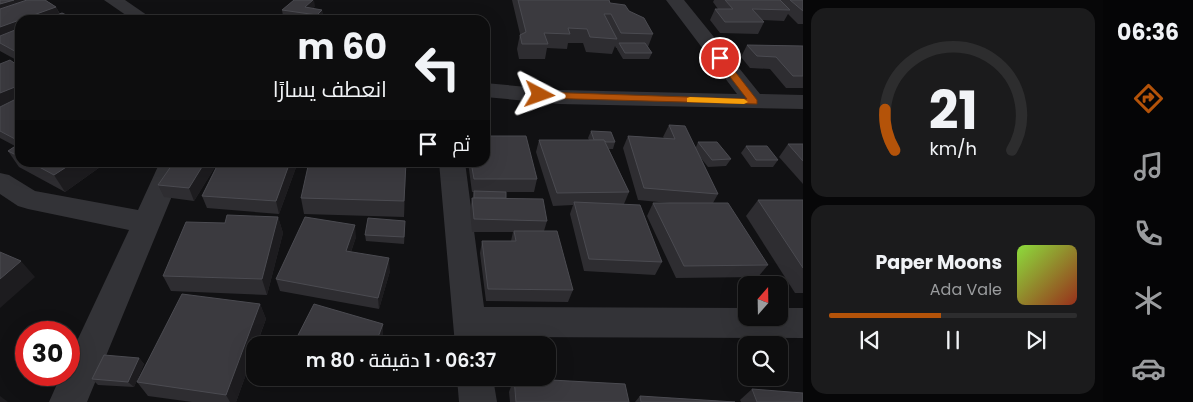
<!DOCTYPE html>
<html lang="ar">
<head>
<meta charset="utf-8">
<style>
  body { margin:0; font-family:Poppins,Cairo,sans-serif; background:#1b1b1c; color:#f1f3f6; direction:rtl; height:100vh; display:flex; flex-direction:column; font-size:19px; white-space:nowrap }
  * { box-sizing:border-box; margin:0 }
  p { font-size:16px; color:#9a9c9e }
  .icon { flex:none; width:28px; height:28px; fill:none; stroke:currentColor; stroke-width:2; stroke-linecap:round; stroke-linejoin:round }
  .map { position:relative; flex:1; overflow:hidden; direction:ltr }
  .side { display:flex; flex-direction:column; gap:8px; padding:8px; background:#070708; width:300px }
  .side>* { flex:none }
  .hud { position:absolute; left:15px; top:15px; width:475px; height:152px; border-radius:15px; box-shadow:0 5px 20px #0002,0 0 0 1px #2d2d2e; direction:rtl; background:#0d0d0e; color:#f1f3f6; overflow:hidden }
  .needle { width:32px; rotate:20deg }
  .fabs { position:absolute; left:738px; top:276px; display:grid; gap:10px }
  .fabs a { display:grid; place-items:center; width:50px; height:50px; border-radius:10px; background:#0d0d0e; box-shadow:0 5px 20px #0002,0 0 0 1px #2d2d2e; font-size:25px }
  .speed { position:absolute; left:15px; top:321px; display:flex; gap:10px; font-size:25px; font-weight:700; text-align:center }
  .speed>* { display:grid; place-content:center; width:65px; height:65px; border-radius:50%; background:#0d0d0e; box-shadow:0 5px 20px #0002,0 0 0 1px #2d2d2e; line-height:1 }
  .speed .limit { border:8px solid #d22; background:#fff; color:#111 }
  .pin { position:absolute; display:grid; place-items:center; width:42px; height:42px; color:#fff; margin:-21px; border:2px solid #fff; border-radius:50%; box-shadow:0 1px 5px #0007 }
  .me { position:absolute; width:55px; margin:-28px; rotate:94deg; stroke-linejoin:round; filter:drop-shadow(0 0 4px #0008) }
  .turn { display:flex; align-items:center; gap:18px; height:105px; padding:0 20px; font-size:22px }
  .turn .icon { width:65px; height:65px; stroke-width:2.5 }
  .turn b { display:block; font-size:35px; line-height:42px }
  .then { display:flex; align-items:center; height:48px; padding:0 20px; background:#0003; gap:10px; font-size:19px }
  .side .widget { flex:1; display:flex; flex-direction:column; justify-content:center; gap:8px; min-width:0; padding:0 18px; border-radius:15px; background:#1b1b1c }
  .side .dial { align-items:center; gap:0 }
  .dial svg { height:130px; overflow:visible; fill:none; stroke:#2d2d2e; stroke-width:7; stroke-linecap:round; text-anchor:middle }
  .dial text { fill:#f1f3f6; stroke:none }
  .song { display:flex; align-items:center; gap:15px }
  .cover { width:60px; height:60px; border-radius:8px; background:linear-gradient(135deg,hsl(90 70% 55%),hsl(10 70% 35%)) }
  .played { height:5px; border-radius:2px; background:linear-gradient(90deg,#b45309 45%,#2d2d2e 45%) }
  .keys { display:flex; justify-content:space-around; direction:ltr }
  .trip { position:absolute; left:246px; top:336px; width:310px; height:50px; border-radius:15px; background:#0d0d0e; box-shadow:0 5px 20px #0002,0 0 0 1px #2d2d2e; font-weight:600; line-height:50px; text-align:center; direction:rtl }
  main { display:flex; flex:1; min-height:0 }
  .tab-bar { display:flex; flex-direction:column; width:90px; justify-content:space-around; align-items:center; background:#050506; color:#9a9c9e }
  .tab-bar .icon { width:35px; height:35px }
  .tab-bar .current { color:#b45309 }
  .tab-bar b { font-size:22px; color:#f1f3f6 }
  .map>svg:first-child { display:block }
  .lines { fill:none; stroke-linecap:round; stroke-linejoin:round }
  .minor { fill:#333337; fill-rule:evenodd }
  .wall { fill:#2e2d31 }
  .shaded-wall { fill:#1d1c1f }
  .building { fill:#3b3a3f; stroke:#4b4b51 }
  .route { fill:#b45309; stroke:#753606 }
  .slow { fill:#f59e0b }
</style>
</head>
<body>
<main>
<nav class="tab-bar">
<b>06:36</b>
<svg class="icon current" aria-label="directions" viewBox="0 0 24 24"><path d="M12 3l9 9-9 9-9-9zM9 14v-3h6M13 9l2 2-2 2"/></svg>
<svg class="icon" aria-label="music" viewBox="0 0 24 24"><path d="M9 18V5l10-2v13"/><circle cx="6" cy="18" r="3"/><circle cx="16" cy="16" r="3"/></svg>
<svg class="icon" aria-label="phone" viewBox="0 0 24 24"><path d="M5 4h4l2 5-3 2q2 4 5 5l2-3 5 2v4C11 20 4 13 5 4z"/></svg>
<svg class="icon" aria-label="climate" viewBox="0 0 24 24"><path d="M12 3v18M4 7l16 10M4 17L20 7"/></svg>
<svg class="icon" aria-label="car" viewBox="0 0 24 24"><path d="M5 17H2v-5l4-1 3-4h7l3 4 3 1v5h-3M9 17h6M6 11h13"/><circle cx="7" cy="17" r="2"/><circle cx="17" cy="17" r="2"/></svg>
</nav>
<section class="side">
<div class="widget dial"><svg viewBox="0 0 100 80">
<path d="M14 69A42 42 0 1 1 86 69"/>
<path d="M14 69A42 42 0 0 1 8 44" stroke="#b45309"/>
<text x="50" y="56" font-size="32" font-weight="700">21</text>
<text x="50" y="72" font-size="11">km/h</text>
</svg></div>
<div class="widget">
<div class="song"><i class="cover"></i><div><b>Paper Moons</b><p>Ada Vale</p></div></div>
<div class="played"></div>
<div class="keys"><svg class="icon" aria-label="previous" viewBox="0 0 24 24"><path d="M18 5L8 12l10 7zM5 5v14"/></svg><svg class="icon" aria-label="pause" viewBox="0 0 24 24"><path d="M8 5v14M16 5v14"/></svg><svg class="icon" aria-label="next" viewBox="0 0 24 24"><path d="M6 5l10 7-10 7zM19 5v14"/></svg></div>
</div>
</section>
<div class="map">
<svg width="803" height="402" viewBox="0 0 803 402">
  <rect width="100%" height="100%" fill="#111113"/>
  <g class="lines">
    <g class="minor">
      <path d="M104 0H125L154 20H133Z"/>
      <path d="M666 0H684L760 94 803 95V109L559 104 485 97V83L559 90 737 94Z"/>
      <path d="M160 162H186L87 402H49L61 375H69V358L129 230 28 209 18 206 0 194V173L9 175 35 191 138 210Z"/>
      <path d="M439 162H465L484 307 746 308V318H779V308H803V338L488 337 489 345H455Z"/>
      <path d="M457 378H493L497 402H459Z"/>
    </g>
  </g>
  <g class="wall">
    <path d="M0 0 49 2 56 7 60 14 77 20H20V62L0 51Z"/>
    <path d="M512 0H609L610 3 629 11 653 34 648 47 652 53 649 59H623L617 49V48H616L615 46 612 54 586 52 583 43H568L567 49 547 48 545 59H519L517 49 520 34Z"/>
    <path d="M714 0H803V24H798L788 14 784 21 762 20 764 22 758 34 720 33 710 20 715 9H718L713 2Z"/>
    <path d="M315 6 312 9 322 10 323 17 320 20H308L283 16 282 10Z"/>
    <path d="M747 45 803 46V88H786L770 69 750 68 741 57Z"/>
    <path d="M0 63V64L20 67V162H107L65 192 19 167 8 151 15 146 0 138Z"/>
    <path d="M669 125 696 147 698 142 731 159 726 166 708 167 700 157 718 194 713 203 768 265 758 277 676 278 647 216 653 203H669L638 200 623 148 628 136 664 138 663 137Z"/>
    <path d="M591 131 615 142 613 149H609L629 192 624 204 662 262 655 275 584 271 570 214 573 205 553 206 536 152 539 140H589L588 138Z"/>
    <path d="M788 144H803V184L779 157Z"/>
    <path d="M746 146 778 160 773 167H751L741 153Z"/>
    <path d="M174 162H218L194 201 164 197 158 185Z"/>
    <path d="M219 162H298L279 214 207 208 202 196Z"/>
    <path d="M406 162 404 217 304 214 301 198Z"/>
    <path d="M468 162H485L537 179 534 192H493L547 221 544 231 573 290 568 302 486 301 480 253 482 241H511L513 232H472L470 210 472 198H473L474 192H472Z"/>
    <path d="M758 200H803V293H795L746 216Z"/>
    <path d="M278 217 283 233 267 295 171 291 163 276 225 223Z"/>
    <path d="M405 228 404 244 366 241 365 235Z"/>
    <path d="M356 237 351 252 390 271 379 309 280 291 276 279Z"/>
    <path d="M260 304 266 319 236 402H192L148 396 137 382Z"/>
    <path d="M139 358 144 364 134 387 98 385 92 379Z"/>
    <path d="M346 378H367L365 383Z"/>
    <path d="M514 378 629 402H510L509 392Z"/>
    <path d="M752 389 803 402H741L740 400Z"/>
    <path d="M640 396 641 402H635Z"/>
  </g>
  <g class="shaded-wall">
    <path d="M14 0H47L49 3 0 17V4Z"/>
    <path d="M314 0 315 6 306 14 305 7Z"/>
    <path d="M56 7 62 19 58 20H20Z"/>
    <path d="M322 10 323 17 320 20H318L317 15Z"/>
    <path d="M20 20V34L0 41V27Z"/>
    <path d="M20 85V100L0 109V93Z"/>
    <path d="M20 136V146L15 139Z"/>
    <path d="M74 162H107L65 192 54 175Z"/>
    <path d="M205 162H218L194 201 189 188Z"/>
    <path d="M290 162H298L279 214 276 201Z"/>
    <path d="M406 162V168L404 217V201Z"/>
    <path d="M278 217 283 233 267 295 262 279Z"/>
    <path d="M355 225 356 237 347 263 346 251Z"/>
    <path d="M389 258 390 271 379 309 378 298Z"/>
    <path d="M21 261 35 277 0 308V279Z"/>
    <path d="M260 304 266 319 256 345H255V349L236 402H230L226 395Z"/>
    <path d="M383 324V335L380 345H375Z"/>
    <path d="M139 358 144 364 134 387 128 382Z"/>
    <path d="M364 378H367L365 383Z"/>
    <path d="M0 396 8 402H0Z"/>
  </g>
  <g class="building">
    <path d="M0 0H14L0 4Z"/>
    <path d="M27 0H45L56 7 0 27V9Z"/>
    <path d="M294 0H313L305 7 322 10 317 15 282 10Z"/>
    <path d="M518 0H609L610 3 625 5 629 11 644 18 653 34 621 33 611 14H604L617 39 590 37 587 29 568 28 570 34 544 33 548 44H522L520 35 526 32Z"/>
    <path d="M725 0H780L790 10 752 9 764 22H725L715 9H733Z"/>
    <path d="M790 0H803V11Z"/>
    <path d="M62 13 77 20H45Z"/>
    <path d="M20 28V54L0 43V36Z"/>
    <path d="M619 43H645L652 53H625Z"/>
    <path d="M747 45 803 46V76H793L776 57 757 56Z"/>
    <path d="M10 60 20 67V85L0 93V64Z"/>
    <path d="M20 97V136L15 139 0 131V107Z"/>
    <path d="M669 125 685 126 718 194 644 188 628 136 675 139Z"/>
    <path d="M591 131 611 132 615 142H606L604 140H594Z"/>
    <path d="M485 136H526L537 179H474L471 162H485Z"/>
    <path d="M539 140H604L629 192 557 193Z"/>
    <path d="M698 142H717L731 159 712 160Z"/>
    <path d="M20 143V157L8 151Z"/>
    <path d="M788 144H803V161Z"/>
    <path d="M746 146H767L778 160H756Z"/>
    <path d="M30 162H74L54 175Z"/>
    <path d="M174 162H205L189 188 158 185Z"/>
    <path d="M219 162H290L276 201 202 196Z"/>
    <path d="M309 162H406L404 201 301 198Z"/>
    <path d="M474 191 506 192V198H474Z"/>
    <path d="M472 198 543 199 547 221 474 219Z"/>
    <path d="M758 200H803V268Z"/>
    <path d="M574 202 640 205 662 262 589 259Z"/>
    <path d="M653 203H728L768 265 684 266Z"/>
    <path d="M227 215 278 217 262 279 163 276 186 222 225 223Z"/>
    <path d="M305 217 355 225 346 251 389 258 378 298 276 279Z"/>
    <path d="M368 218 405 221 404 237 365 235Z"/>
    <path d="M514 231H557L573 290 488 289 482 241H516Z"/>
    <path d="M0 252 21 261 0 279Z"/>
    <path d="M182 294 260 304 226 395 137 382Z"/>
    <path d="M314 304 383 324 375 345H293Z"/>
    <path d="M104 355 139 358 128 382 92 379Z"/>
    <path d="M514 378 625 384 629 402H516Z"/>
    <path d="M752 389 803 393V402H757Z"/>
    <path d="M640 396 735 402H641Z"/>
  </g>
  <path class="route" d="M717 56H723L757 100V104L540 98 536 95 540 92 747 99 717 60Z"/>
  <path class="slow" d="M690 97 744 99 748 102 744 104 687 102V98Z"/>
</svg>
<div class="fabs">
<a><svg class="needle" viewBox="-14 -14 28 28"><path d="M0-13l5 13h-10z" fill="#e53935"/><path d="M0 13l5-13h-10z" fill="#9a9c9e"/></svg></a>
<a><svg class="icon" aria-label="search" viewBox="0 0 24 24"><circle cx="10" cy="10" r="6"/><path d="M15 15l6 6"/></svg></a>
</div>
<div class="speed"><div class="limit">30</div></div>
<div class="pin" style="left:720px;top:58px;background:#d93025"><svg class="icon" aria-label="arrive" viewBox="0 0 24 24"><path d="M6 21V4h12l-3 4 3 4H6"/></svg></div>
<svg class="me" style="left:540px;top:95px" viewBox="-20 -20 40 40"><path d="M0-17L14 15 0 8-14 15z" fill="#b45309" stroke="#fff" stroke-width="4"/></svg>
<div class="trip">06:37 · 1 دقيقة · 80 m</div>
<div class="hud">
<div class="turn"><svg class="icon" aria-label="left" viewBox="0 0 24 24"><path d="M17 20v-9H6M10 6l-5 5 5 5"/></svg><div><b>60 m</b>انعطف يسارًا</div></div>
<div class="then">ثم<svg class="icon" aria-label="arrive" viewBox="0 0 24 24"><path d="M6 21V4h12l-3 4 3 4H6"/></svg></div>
</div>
</div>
</main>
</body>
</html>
